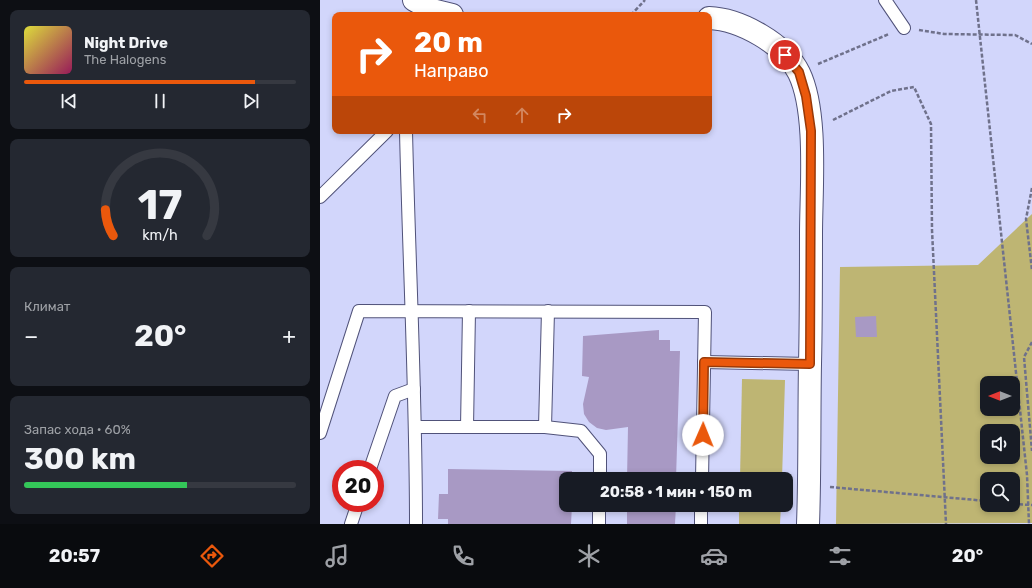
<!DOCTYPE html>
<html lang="ru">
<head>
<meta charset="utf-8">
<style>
  body { margin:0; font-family:Rubik,sans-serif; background:#242831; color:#f1f3f6; height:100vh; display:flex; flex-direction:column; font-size:15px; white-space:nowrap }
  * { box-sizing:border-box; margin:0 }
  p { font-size:13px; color:#9ea1a6 }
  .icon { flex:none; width:22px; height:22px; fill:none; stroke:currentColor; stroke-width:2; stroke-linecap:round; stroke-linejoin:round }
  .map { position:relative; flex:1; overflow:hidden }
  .side { display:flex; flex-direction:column; gap:10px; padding:10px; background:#0d0f14; width:320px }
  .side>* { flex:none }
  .hud { position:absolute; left:12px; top:12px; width:380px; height:122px; border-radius:8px; box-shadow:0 2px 6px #0003; background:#ea580c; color:#fff; overflow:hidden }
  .needle { width:26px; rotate:270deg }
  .controls { position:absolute; left:660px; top:376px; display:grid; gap:8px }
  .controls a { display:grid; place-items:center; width:40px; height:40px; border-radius:8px; background:#171b24; box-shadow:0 2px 6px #0003; font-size:20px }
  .speed { position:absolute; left:12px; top:460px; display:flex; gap:8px; font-size:20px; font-weight:700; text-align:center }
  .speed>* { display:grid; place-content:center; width:52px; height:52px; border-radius:50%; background:#171b24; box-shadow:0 2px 6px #0003; line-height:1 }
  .speed .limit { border:6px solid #d22; background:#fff; color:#111 }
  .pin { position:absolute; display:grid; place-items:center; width:34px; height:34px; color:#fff; margin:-17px; border:2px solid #fff; border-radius:50%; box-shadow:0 1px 4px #0007 }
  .me { position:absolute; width:44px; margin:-22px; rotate:1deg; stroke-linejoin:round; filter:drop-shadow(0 0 3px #0008) }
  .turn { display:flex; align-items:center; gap:14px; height:84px; padding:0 16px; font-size:18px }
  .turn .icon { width:52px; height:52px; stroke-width:2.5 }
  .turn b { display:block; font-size:28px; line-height:34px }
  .lanes { display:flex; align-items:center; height:38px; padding:0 16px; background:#0003; justify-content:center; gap:20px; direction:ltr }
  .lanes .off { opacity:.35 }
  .big { font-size:30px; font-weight:700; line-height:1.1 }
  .side .card { flex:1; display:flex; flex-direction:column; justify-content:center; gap:6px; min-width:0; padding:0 14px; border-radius:8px; background:#242831 }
  .side .dial { align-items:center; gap:0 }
  .dial svg { height:104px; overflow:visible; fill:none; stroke:#363941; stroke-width:7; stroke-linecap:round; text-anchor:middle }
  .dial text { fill:#f1f3f6; stroke:none }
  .song { display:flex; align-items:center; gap:12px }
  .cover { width:48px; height:48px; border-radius:6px; background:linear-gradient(135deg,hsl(60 70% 55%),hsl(330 70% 35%)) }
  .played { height:4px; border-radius:2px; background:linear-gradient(90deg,#ea580c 85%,#363941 85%) }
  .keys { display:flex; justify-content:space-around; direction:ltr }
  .heat { display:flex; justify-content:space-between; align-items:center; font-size:22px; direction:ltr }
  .charge { height:6px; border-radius:3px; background:linear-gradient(90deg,#34c759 60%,#363941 0) }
  .trip { position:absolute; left:239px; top:472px; width:234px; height:40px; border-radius:8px; background:#171b24; box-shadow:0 2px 6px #0003; font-weight:700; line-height:40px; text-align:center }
  .menu { display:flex; height:64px; justify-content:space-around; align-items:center; background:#090b0e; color:#9ea1a6 }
  .menu .icon { width:28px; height:28px }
  .menu .active { color:#ea580c }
  .menu b { font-size:18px; color:#f1f3f6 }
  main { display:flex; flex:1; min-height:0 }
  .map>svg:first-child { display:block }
  .green { fill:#beb573; fill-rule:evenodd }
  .building { fill:#a899c4 }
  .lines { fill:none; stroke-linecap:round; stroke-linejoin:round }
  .service-casing { stroke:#505279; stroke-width:14 }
  .tertiary-casing { stroke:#505279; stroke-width:24 }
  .path { stroke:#6f718b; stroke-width:2.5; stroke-dasharray:4 2; stroke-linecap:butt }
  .service { stroke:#fff; stroke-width:12 }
  .tertiary { stroke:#fff; stroke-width:22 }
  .route-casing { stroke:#983908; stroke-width:10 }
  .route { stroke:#ea580c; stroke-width:7 }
</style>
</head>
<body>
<main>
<section class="side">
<div class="card">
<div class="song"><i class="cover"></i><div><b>Night Drive</b><p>The Halogens</p></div></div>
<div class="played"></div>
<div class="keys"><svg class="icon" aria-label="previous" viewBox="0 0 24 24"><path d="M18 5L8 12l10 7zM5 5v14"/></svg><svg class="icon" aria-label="pause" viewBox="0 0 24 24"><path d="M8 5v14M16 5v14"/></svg><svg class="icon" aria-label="next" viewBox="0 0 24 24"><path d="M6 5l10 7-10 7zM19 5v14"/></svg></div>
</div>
<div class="card dial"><svg viewBox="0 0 100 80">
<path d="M14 69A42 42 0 1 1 86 69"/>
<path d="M14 69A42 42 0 0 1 8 49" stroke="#ea580c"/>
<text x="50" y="56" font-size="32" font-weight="700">17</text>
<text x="50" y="72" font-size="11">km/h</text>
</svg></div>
<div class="card"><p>Климат</p>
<div class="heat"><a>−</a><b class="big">20°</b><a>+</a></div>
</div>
<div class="card"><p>Запас хода · 60%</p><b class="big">300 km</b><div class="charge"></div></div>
</section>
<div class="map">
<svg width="712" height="524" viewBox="0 0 712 524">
  <rect width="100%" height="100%" fill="#d2d6fb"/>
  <g class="green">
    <path d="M712 214V523L516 524 520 267 658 265ZM667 383H693V409H667ZM667 431H693V457H667ZM667 479H693V505H667Z"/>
    <path d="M422 379 465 380 462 479H420Z"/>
    <path d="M419 505H461L460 524H419Z"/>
  </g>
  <g class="building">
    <path d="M556 316 557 337H536L535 317Z"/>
    <path d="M339 330V340H350V351H360L356 479H307L308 427 286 430 277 428 269 422 264 414 263 404 269 377 262 376 263 336Z"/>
    <path d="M128 469 252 471V479H246V505H252L251 524H128V519H118L119 494H128Z"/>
    <path d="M307 505H356L355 524H307Z"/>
  </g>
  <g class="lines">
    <defs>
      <g id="service">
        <path d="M565 0 584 28"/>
        <path d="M86 131C89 262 96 393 96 524"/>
        <path d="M0 197 67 131"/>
        <path d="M384 362 490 364"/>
        <path d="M96 427H225L261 431 280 454V479"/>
        <path d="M147 427 149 311"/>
        <path d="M225 427 228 311"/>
        <path d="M0 433 39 311 385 312 382 479"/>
        <path d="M50 469 75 396 94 389"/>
        <path d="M31 524 38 503"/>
        <path d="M279 524V505"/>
        <path d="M381 524V505"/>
      </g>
      <g id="tertiary">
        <path d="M94 0 112 10 132 15"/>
        <path d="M389 18C420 19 465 44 479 73 498 112 491 190 491 234 491 277 491 321 490 364 489 417 490 471 488 524"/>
      </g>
    </defs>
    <use href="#service" class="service-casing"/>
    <use href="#tertiary" class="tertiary-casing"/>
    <g class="path">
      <path d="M656 0 707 475 709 524"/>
      <path d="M311 15 325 0"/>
      <path d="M599 30 624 34 695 35 712 44"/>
      <path d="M498 64 569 34"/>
      <path d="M513 120 571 91 594 87 611 124 612 230 626 524"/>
      <path d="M712 188 706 219 712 270"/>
      <path d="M712 342 704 357 712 451"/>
      <path d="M510 487 667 501"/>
      <path d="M693 504 712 505"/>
    </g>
    <use href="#service" class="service"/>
    <use href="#tertiary" class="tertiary"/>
  </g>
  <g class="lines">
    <defs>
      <path id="route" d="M383 435 384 362 490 364 491 131 486 96 479 72 465 55"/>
    </defs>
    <use href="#route" class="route-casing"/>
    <use href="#route" class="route"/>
  </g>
</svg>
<div class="controls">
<a><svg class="needle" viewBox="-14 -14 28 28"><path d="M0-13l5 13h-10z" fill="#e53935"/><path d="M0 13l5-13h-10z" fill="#9ea1a6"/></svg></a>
<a><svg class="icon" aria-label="sound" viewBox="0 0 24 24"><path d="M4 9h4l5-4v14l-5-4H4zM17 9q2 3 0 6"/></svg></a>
<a><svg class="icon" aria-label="search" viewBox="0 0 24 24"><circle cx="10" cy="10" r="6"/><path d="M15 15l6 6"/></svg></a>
</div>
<div class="speed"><div class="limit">20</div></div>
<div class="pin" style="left:465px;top:55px;background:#d93025"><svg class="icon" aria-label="arrive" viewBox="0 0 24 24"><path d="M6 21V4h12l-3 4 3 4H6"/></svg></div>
<svg class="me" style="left:383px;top:435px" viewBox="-20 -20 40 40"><circle r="19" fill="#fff"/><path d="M0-13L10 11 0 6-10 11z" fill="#ea580c"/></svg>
<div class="trip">20:58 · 1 мин · 150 m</div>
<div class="hud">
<div class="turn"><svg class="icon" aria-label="right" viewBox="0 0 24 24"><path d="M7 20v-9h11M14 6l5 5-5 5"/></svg><div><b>20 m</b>Направо</div></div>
<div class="lanes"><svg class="icon off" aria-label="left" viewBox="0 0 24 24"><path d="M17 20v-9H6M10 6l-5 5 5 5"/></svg><svg class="icon off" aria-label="ahead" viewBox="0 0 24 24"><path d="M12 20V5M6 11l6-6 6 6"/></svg><svg class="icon" aria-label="right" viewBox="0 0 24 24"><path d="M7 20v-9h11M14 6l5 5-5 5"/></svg></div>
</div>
</div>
</main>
<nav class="menu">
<b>20:57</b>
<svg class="icon active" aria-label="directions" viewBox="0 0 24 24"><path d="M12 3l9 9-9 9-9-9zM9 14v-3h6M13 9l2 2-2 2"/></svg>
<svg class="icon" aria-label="music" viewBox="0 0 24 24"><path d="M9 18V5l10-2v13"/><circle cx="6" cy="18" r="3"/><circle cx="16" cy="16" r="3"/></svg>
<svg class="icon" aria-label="phone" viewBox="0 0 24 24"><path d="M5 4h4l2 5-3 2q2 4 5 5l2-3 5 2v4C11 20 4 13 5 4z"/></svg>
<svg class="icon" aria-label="climate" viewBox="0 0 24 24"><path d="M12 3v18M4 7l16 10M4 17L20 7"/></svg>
<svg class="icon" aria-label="car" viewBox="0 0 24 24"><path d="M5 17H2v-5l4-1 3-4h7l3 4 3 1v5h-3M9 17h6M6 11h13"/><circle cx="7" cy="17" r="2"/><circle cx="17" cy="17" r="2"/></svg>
<svg class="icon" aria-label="filters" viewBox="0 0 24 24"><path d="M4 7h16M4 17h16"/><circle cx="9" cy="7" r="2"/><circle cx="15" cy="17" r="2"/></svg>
<b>20°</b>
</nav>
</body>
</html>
